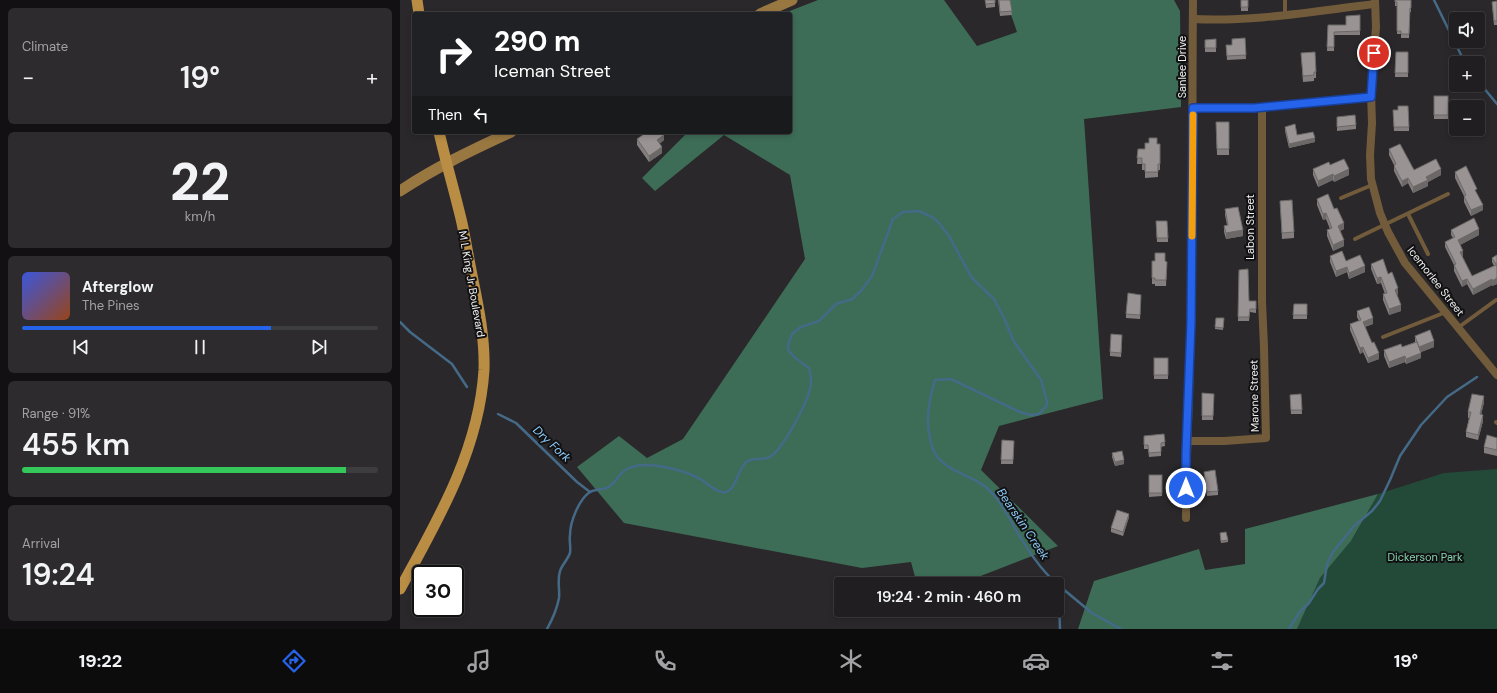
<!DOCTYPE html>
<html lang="en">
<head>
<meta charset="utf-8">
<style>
  body { margin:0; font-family:"DM Sans",sans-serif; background:#2d2b2d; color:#f1f3f6; height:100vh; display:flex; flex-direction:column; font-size:15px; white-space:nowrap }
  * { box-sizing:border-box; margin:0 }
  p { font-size:13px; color:#a2a2a5 }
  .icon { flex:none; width:22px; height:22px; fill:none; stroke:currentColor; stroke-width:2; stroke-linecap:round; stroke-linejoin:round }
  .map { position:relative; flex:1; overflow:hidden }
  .panel { display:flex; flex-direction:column; gap:8px; padding:8px; background:#121012; width:400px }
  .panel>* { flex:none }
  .hud { position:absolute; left:12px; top:12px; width:380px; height:122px; border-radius:4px; box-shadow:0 2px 6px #0003,0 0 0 1px #3d3c3e; background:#202124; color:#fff; overflow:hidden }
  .controls { position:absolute; left:1049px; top:12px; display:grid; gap:8px }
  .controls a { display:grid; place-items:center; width:36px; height:36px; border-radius:4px; background:#201e20; box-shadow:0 2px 6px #0003,0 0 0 1px #3d3c3e; font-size:20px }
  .speed { position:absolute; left:12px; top:565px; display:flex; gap:8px; font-size:20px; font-weight:700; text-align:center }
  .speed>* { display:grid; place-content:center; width:52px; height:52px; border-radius:50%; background:#201e20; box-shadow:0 2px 6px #0003,0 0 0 1px #3d3c3e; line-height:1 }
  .speed .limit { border:2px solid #111; border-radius:6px; background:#fff; color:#111 }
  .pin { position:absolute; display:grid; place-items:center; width:34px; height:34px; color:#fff; margin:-17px; border:2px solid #fff; border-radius:50%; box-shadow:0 1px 4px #0007 }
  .me { position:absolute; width:44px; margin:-22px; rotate:0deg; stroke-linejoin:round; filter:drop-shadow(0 0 3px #0008) }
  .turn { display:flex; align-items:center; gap:14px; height:84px; padding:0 16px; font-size:18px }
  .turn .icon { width:52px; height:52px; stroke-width:2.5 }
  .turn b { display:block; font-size:28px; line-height:34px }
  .then { display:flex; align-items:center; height:38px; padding:0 16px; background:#0003; gap:8px; font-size:15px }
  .big { font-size:30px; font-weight:600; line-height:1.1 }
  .panel .tile { flex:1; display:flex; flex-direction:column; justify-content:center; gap:6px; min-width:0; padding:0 14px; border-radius:6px; background:#2d2b2d }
  .panel .dial { align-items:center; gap:0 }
  .dial b { font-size:52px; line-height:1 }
  .song { display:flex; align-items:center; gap:12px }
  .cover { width:48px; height:48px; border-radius:6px; background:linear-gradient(135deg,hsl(230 70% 55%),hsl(20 70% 35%)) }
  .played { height:4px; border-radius:2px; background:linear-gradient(90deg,#2563eb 70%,#3d3c3e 70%) }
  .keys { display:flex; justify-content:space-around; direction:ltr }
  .heat { display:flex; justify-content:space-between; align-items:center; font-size:22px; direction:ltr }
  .charge { height:6px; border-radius:3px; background:linear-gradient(90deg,#34c759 91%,#3d3c3e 0) }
  .trip { position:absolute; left:434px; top:577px; width:230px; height:40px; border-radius:4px; background:#201e20; box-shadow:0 2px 6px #0003,0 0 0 1px #3d3c3e; font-weight:600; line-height:40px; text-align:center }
  .tabs { display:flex; height:64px; justify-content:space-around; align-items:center; background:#0d0c0d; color:#a2a2a5 }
  .tabs .icon { width:28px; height:28px }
  .tabs .on { color:#2563eb }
  .tabs b { font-size:18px; color:#f1f3f6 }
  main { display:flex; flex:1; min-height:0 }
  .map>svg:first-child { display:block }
  .green { fill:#234938 }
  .forest { fill:#3d6d57 }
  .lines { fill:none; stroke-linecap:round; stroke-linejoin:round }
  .stream { stroke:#446a87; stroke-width:2.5 }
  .service { stroke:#715b3a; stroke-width:4 }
  .minor { stroke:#715b3a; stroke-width:8 }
  .secondary { stroke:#997741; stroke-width:11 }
  .primary { stroke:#b98d44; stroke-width:11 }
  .wall { fill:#847f7e }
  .shaded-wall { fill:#6b6867 }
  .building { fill:#999493; stroke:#6b6867 }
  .route-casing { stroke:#184099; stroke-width:10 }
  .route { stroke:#2563eb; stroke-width:7 }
  .slow { stroke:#f59e0b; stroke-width:7 }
  .labels { text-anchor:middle; stroke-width:4; stroke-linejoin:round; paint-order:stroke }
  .street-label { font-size:11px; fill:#eeedef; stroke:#121112 }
  .park-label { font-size:11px; fill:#84d3af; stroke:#121112 }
  .water-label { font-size:12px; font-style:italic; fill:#8dcdfc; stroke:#121112 }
</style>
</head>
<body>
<main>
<section class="panel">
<div class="tile"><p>Climate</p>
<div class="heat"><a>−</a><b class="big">19°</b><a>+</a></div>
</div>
<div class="tile dial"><b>22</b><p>km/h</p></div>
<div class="tile">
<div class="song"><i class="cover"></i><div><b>Afterglow</b><p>The Pines</p></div></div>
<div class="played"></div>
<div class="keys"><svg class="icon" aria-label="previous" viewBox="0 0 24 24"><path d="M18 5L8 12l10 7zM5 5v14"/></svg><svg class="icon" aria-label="pause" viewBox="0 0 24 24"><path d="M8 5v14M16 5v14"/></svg><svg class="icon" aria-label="next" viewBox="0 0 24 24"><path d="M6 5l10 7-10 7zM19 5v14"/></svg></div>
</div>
<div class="tile"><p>Range · 91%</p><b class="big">455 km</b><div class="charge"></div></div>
<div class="tile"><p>Arrival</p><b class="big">19:24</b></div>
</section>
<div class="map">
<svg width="1097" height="629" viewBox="0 0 1097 629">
  <rect width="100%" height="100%" fill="#2a282b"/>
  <path class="green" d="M1097 469V629H897L920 578 951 541 978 494 1044 473Z"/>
  <g class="forest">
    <path d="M418 0H544L577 46 617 32 606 0H774L780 11 781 107 684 119 703 399 599 426 581 470 658 546 560 584H517L511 562 462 568 224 523 177 467 219 436 247 458 283 439 405 259 390 175 324 135 255 191 242 178 285 135 284 132H390V14H382Z"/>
    <path d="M978 494 951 541 920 578 897 629H678L694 581 799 549 805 570 845 564V529Z"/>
  </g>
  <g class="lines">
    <g class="stream">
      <path d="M1034 0 1065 63"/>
      <path d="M1078 81 1097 104"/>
      <path d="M0 322 10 332 52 364 67 387"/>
      <path d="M98 414 116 423 177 482 190 492"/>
      <path d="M657 584 692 613 721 629"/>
      <path d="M147 629C152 620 157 609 159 598 160 590 157 581 160 571 162 565 168 559 170 553 171 547 169 540 170 535 170 522 179 499 190 492 196 489 205 490 210 486 217 481 219 473 227 469 245 459 285 470 302 480 308 484 318 494 326 492 335 490 338 471 345 463 352 456 363 462 371 456 384 447 406 405 410 389 412 382 411 375 409 368L394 357 388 350V345L392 334 401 327 419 321 436 304 452 299 461 291 472 276 493 219 503 212 519 211 532 217 539 223 549 236 572 278 594 299 605 320 613 340 641 380 647 401V405L639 414 631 415 620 412 555 381 550 379 535 380C528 402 525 428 533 449 542 472 573 474 589 490 601 501 608 516 616 530 628 550 640 569 657 584"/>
      <path d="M660 629 659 600 665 591"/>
      <path d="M889 629 899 613 909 603 918 589 924 583 927 564 933 552 954 526 972 511 980 501 990 480 1000 456 1021 425 1047 397 1077 377"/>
    </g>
    <g class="service">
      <path d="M885 0V14"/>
      <path d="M941 198 972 185"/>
      <path d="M1008 214 1028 254"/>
      <path d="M955 239 1048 194"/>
      <path d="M1059 327 1096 300"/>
      <path d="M983 337 1046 312"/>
      <path d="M1096 422 1097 423"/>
    </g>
    <g class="minor">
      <path d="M975 0 976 27 971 93 972 123 970 155 971 179 980 213 988 232 1005 263 1097 375"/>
      <path d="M793 19C854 22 915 11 975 4"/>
      <path d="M793 108H854L971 97"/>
      <path d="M786 441H824L866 438 864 347 862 302V112L861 107"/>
      <path d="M786 518C786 452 790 387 791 321 793 214 792 107 793 0"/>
    </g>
    <g class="secondary">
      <path d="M360 14 392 0"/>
      <path d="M0 191C36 167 72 150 111 132"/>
    </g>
    <g class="primary">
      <path d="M17 0 19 14"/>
      <path d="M0 589C38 520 79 450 84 370 85 340 79 309 73 280 69 261 66 242 62 223 55 193 46 163 39 132"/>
    </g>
  </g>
  <g class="wall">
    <path d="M585 0H595V7L586 8Z"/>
    <path d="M598 0H610L612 15 600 16Z"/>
    <rect x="841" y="0" width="7" height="11"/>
    <path d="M995 0H1011V12H1010L1009 38H1001V34H997V6H995Z"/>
    <path d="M1097 1V25H1094L1092 2Z"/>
    <path d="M928 25 960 31V35H934V51H927Z"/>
    <path d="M845 38 846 59 827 60 826 45H832Z"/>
    <path d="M816 39V52H805V40Z"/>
    <path d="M996 52H1008V77H995Z"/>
    <path d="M901 53 916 72V78H914V81L903 82Z"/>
    <rect x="1034" y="96" width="14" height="23"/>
    <path d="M993 110 1009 127V131H994Z"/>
    <path d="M937 117 956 125V129L937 131Z"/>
    <path d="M816 122H829V155H817Z"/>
    <path d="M885 127 897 135 915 142 889 148 885 131Z"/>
    <path d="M237 139 264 140 259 144 262 153 249 162 237 145Z"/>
    <path d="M757 144H760V170H758V177L745 178V170H742V164H737L738 149H745Z"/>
    <path d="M989 149 1014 170 1041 175 1028 182V186L1013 193 1008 183 1002 187 994 171V165L989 155Z"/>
    <path d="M930 165 949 175 934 182 933 180 918 187 913 175V169Z"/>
    <path d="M1055 172 1077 194 1083 210 1071 216 1064 202V196L1055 178Z"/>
    <path d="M917 199 934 209 944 229 940 231 944 246 933 251 927 236V230L930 229 926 219 923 220 917 205Z"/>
    <path d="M880 201 894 232V238L882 239Z"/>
    <path d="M825 209 843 236 826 239 824 232V226L827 225 825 215Z"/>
    <path d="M756 221 768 238V242H757Z"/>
    <path d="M1051 230 1079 235 1060 245 1063 256 1062 257 1072 276 1094 266 1092 262V258L1097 255V284L1092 286V285L1073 295 1067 284 1062 287 1054 271V265L1045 247V242L1053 238 1051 235Z"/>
    <path d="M930 256 946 261 965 272 949 279 947 272 936 277 930 262Z"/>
    <path d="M752 261 767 262 766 286H755V284H752Z"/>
    <path d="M971 264 988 274 998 294 997 295 1001 311 989 315 983 300V294H985L981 283 977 284 971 269Z"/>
    <path d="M839 270 849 301H856V313L850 312 849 321H838Z"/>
    <path d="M741 298 740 319 726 318V314Z"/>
    <path d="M894 304H907V319H893Z"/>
    <path d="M957 311 973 324 965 327 979 359 968 363 963 352 960 354 950 330V324L959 321 957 317Z"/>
    <path d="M816 318H824L823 330 815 329Z"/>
    <path d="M1015 336 1034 347 1021 352V358L1006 364 1005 362 989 368 984 356V350L1002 347 1015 342Z"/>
    <path d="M722 339 721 357 710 356V352Z"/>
    <rect x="754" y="358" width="14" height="21"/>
    <path d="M814 394 813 420H802V416Z"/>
    <path d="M901 394 902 414H891L890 395Z"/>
    <path d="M1084 402 1081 415 1083 421 1078 440 1066 437V432L1069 418H1068V412Z"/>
    <path d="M764 434 765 446 761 447V456L749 457 748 449H744V440Z"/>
    <path d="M1097 438V456L1084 453V447Z"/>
    <path d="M602 440 614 441 613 464H601Z"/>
    <path d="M712 453 724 464 715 466 712 457Z"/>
    <path d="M804 472 818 491V495L807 496Z"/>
    <path d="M749 475H762V496L749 497Z"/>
    <path d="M729 517 723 536 711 532V528Z"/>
    <path d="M820 535 828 540V542L821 543Z"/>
  </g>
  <g class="shaded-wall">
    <path d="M264 135V140L257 146V140Z"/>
    <path d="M915 138V142L889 148V144Z"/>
    <path d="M262 147V153L249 162V156Z"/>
    <path d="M949 169V175L934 182V176Z"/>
    <path d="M1041 169V175L1028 182V186L1013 193V187L1026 177Z"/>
    <path d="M933 174V180L918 187V181Z"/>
    <path d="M1008 178V183L1002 187V181Z"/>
    <path d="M1083 205V210L1071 216V210Z"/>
    <path d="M926 213V219L923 220V214Z"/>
    <path d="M944 223V229L938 232V226Z"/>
    <path d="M1079 229V235L1058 246V240Z"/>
    <path d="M843 230V236L826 239V233Z"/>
    <path d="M944 240V246L933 251V245Z"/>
    <path d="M1063 251V256L1060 258V252Z"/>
    <path d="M965 266V272L949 279V273Z"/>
    <path d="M947 267V272L936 277V271Z"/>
    <path d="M981 277V283L977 284V278Z"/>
    <path d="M1097 278V284L1092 286V281Z"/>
    <path d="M1067 279V284L1062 287V281Z"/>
    <path d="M1092 279V285L1073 295V289Z"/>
    <path d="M998 288V294L995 295V290Z"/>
    <path d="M1001 305V311L989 315V309Z"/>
    <path d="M973 318V324L963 327V322Z"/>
    <path d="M1034 341V347L1019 353V347Z"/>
    <path d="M963 347V352L960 354V348Z"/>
    <path d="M979 353V359L968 363V358Z"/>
    <path d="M1021 353V358L1006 364V359Z"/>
    <path d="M1005 356V362L989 368V362Z"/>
    <path d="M1084 396V402L1080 420V414Z"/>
    <path d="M1083 415V421L1078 440V435Z"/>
    <path d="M724 460V464L715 466V462Z"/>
    <path d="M729 514V517L723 536V532Z"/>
  </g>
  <g class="building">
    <path d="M585 0H595V3L586 4Z"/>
    <path d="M599 0H610L612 11 600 12Z"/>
    <rect x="841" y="0" width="7" height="7"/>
    <path d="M995 0H1011V8H1010L1009 34H1001V31H997V2H995Z"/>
    <path d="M1097 1V21H1094L1092 2Z"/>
    <path d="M960 15V31L934 32V47H927L928 25H946V16Z"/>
    <path d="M845 38 846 55 827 56 826 45H832V39Z"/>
    <path d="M816 39V48H805V40Z"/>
    <path d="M915 52 916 72H914V75L903 76 901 53Z"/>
    <path d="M996 52H1008V73H995Z"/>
    <rect x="1034" y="96" width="14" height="19"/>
    <path d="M998 106H1008L1009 127H994L993 110H998Z"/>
    <path d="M955 115 956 125 937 127V117Z"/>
    <path d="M816 122H829V149H817Z"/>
    <path d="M895 124 897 135 913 132 915 138 889 144 885 127Z"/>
    <path d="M247 132H262L264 135 257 140 262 147 249 156 237 139Z"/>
    <path d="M749 138H757V144H760V164H758V172H745V164H742V158H737L738 149H745V143H749Z"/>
    <path d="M1000 144 1014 170 1036 159 1041 169 1026 177 1028 180 1013 187 1008 178 1002 181 994 166 996 164 989 149Z"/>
    <path d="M944 159 949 169 934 176 933 174 918 181 913 169 929 162 930 165Z"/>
    <path d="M1066 166 1077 189 1075 190 1083 205 1071 210 1064 196 1066 195 1055 172Z"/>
    <path d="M928 194 934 209 937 208 944 223 938 226 944 240 933 245 927 230 932 228 926 213 923 214 917 199Z"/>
    <path d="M892 200 894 232 882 233 880 201Z"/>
    <path d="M838 207 843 230 826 233 824 226 828 225 825 209Z"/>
    <path d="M1074 218 1079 229 1058 240 1063 251 1060 252 1072 276 1096 265 1097 267V278L1092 281V279L1073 289 1067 279 1062 281 1054 265 1056 264 1045 242 1055 237 1051 230Z"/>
    <path d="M756 221H767L768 238H757Z"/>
    <path d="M942 251 946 261 960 255 965 266 949 273 947 267 936 271 930 256Z"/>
    <path d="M755 253H765V261L767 262 766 280H755V278H752V261H755Z"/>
    <path d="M1097 255V264H1096L1092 258Z"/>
    <path d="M983 259 988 274 992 272 998 288 995 290 1001 305 989 309 983 294 987 293 981 277 977 278 971 264Z"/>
    <path d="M848 269 849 301H856V309H850L849 317H838L839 270Z"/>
    <path d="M728 293 741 295 740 315 726 314Z"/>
    <path d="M894 304H907V315H893Z"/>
    <path d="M969 307 973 318 963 322 972 343 974 342 979 353 968 358 963 347 960 348 950 324 961 320 957 311Z"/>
    <path d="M816 318H824L823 328 815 327Z"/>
    <path d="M1030 330 1034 341 1019 347 1015 336Z"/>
    <path d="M711 334 722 335 721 353 710 352Z"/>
    <path d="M1017 342 1021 353 1006 359 1005 356 989 362 984 350 1001 344 1002 347Z"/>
    <rect x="754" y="358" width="14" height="17"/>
    <path d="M802 393 814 394 813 416H802Z"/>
    <path d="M901 394 902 410H891L890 395Z"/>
    <path d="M1072 394 1084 396 1080 414 1083 415 1078 435 1066 432 1071 412H1068Z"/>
    <path d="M764 434 765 442 761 443V452L749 453 748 445H744V436Z"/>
    <path d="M1087 435 1097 438V450L1084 447Z"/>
    <path d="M602 440 614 441 613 460H601Z"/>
    <path d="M722 451 724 460 715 462 712 453Z"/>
    <path d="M815 470 818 491 807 492 804 472Z"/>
    <rect x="749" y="475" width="13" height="18"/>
    <path d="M717 510 729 514 723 532 711 528Z"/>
    <path d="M826 532 828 540 821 541 820 533Z"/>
  </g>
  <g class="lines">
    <defs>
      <path id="route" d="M786 488V453L791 323 793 108H854L971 97 974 53"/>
    </defs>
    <use href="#route" class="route-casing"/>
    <use href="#route" class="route"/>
    <path class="slow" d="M792 236 793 115"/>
  </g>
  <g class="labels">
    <g class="street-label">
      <text transform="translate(782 67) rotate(-90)" y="4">Sanlee Drive</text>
      <text transform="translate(850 227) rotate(-90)" y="4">Labon Street</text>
      <text transform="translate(1036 281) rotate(52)" y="4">Icemorlee Street</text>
      <text transform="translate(72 284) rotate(80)" y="4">M L King Jr Boulevard</text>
      <text transform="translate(854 396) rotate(-91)" y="4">Marone Street</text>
    </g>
    <g class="park-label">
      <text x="1025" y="561">Dickerson Park</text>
    </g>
    <g class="water-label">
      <text transform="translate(152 444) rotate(43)" y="4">Dry Fork</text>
      <text transform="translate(623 524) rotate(56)" y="4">Bearskin Creek</text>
    </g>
  </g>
</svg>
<div class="controls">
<a><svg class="icon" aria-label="sound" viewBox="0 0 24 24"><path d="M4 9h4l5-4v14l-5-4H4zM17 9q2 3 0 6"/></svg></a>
<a>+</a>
<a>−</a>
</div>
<div class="speed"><div class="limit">30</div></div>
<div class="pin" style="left:974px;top:53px;background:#d93025"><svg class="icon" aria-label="arrive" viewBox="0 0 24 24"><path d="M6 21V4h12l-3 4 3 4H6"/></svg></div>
<svg class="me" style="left:786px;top:488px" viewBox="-20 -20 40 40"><circle r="17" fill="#2563eb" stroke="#fff" stroke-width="3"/><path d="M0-11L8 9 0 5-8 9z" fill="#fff"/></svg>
<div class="trip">19:24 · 2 min · 460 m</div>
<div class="hud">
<div class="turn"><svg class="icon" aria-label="right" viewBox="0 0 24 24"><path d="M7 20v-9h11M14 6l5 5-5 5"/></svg><div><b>290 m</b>Iceman Street</div></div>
<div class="then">Then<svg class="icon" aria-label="left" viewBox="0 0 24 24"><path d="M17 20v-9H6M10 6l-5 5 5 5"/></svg></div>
</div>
</div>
</main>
<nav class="tabs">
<b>19:22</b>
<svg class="icon on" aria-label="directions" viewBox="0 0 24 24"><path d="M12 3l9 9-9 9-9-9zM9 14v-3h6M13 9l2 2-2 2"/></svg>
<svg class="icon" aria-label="music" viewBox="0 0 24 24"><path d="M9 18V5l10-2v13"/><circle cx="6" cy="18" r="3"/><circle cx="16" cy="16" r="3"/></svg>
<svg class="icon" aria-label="phone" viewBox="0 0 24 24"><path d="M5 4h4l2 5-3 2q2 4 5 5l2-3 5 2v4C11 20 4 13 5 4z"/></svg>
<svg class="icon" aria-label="climate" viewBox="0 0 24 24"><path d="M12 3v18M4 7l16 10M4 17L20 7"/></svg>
<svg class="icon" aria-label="car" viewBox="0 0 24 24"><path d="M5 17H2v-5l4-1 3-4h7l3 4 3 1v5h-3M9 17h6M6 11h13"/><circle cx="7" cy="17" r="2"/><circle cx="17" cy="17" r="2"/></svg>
<svg class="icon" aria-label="filters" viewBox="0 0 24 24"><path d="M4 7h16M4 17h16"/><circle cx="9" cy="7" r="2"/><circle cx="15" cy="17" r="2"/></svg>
<b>19°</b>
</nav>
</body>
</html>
